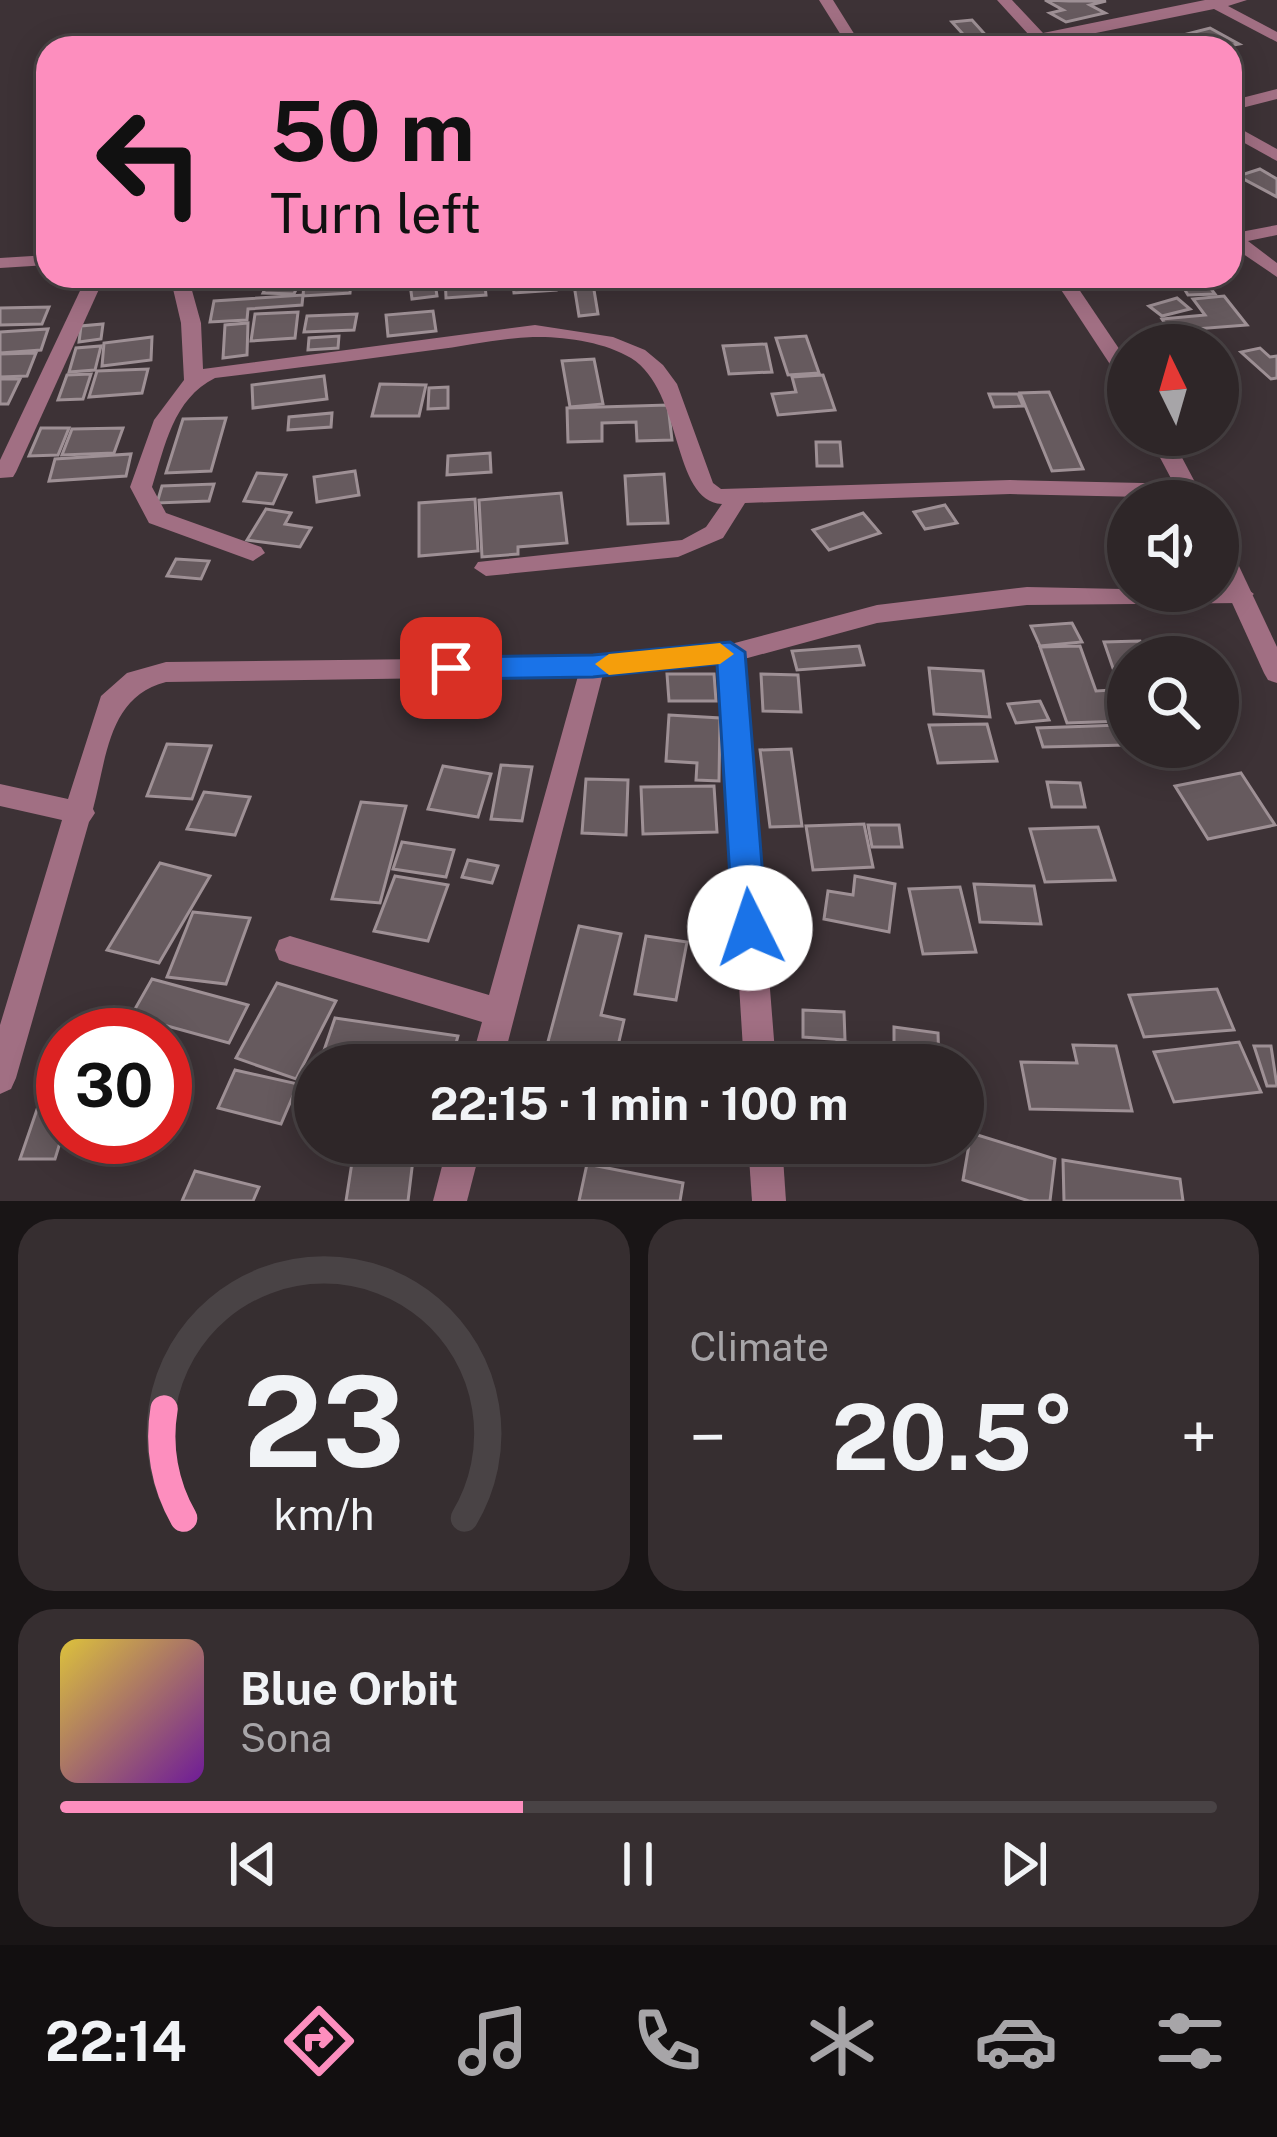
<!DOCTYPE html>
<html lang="en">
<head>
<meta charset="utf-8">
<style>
  body { margin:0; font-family:"Public Sans",sans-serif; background:#362e30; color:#f1f3f6; height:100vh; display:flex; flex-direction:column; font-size:45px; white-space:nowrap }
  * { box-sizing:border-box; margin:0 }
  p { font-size:39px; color:#a7a5a8 }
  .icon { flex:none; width:66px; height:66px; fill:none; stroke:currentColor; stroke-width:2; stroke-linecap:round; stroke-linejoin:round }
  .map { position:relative; height:1201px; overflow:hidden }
  .details { display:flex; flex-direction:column; gap:18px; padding:18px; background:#191516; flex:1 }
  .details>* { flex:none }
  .guide { position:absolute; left:36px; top:36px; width:1206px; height:252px; border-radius:36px; box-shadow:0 6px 30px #0003,0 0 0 3px #494345; background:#fd8ebe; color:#111; overflow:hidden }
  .needle { width:78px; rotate:355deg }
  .controls { position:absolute; left:1107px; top:324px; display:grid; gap:24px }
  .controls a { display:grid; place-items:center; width:132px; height:132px; border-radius:50%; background:#2e2628; box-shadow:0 6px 30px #0003,0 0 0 3px #494345; font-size:60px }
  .speed { position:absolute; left:36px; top:1008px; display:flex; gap:24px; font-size:60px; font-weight:700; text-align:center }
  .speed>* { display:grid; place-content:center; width:156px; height:156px; border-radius:50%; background:#2e2628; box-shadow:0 6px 30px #0003,0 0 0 3px #494345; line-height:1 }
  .speed .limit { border:18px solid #d22; background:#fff; color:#111 }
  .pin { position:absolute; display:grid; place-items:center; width:102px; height:102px; color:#fff; margin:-51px; border-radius:24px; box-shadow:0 6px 18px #0006 }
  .me { position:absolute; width:132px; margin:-66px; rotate:356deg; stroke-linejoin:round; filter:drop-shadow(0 0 9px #0008) }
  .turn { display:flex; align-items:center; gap:42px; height:252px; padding:0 36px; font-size:54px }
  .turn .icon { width:156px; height:156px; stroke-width:2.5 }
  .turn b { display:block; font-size:84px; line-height:102px }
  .big { font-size:90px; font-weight:700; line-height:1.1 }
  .details .widget { flex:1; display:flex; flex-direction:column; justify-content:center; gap:18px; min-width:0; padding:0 42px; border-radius:36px; background:#362e30 }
  .details .dial { align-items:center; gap:0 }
  .dial svg { height:312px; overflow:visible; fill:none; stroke:#494345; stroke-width:7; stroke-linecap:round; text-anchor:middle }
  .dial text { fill:#f1f3f6; stroke:none }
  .song { display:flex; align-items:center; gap:36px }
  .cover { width:144px; height:144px; border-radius:18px; background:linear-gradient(135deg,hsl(50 70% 55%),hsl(280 70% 35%)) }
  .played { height:12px; border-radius:6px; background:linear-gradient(90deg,#fd8ebe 40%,#494345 40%) }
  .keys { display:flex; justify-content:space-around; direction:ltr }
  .heat { display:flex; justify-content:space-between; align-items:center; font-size:66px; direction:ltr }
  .details .tiles { flex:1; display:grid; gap:18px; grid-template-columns:1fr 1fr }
  .widget:last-child { grid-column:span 2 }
  .trip { position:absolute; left:294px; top:1044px; width:690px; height:120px; border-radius:60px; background:#2e2628; box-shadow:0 6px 30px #0003,0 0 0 3px #494345; font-weight:700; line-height:120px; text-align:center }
  .tabs { display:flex; height:192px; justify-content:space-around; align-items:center; background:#120f10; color:#a7a5a8 }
  .tabs .icon { width:84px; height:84px }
  .tabs .selected { color:#fd8ebe }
  .tabs b { font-size:54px; color:#f1f3f6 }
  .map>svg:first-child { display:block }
  .building { fill:#665a5e; stroke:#9e9095; stroke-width:3 }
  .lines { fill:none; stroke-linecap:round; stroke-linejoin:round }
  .minor { fill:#a16f83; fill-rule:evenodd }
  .tertiary { fill:#a16f83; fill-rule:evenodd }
  .route { fill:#1a73e8; stroke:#114b97; stroke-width:3 }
  .slow { fill:#f59e0b }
</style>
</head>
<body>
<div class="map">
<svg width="1277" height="1201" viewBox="0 0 1277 1201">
  <rect width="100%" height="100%" fill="#3d3236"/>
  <g class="building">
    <path d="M1045 0 1069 1H1106L1090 5 1105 13 1066 22 1050 13 1063 10Z"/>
    <path d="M972 20 991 41 971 43 952 22Z"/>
    <path d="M1210 28 1239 44 1217 48 1183 35Z"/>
    <path d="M1260 169 1277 179V197L1238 176Z"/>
    <path d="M409 276H434L437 296 412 299Z"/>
    <path d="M445 276H484L486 295 446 298Z"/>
    <path d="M512 276H586L587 281 555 283 556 290 514 293Z"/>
    <path d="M269 280 300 281 294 294 263 293Z"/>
    <path d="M351 281 350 293 303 296 304 284Z"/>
    <path d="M1205 281 1215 294 1188 295 1180 282Z"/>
    <path d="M593 284 598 314 579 316 574 285Z"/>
    <path d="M303 295 302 305 248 309 247 320 210 322 214 301Z"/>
    <path d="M1224 296 1247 325 1170 331 1162 319 1205 315 1193 299Z"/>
    <path d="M1177 298 1190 309 1162 316 1149 306Z"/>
    <path d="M49 307 42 324 0 325V308Z"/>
    <path d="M433 311 436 331 388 336 386 315Z"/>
    <path d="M298 312 295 338 251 341 255 314Z"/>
    <path d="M357 314 354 330 304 332 307 316Z"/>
    <path d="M248 323 247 355 223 358 225 325Z"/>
    <path d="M103 324 101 339 79 342 81 326Z"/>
    <path d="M48 329 41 350 0 353V332Z"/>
    <path d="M339 336 338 348 308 350 309 338Z"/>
    <path d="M806 336 819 373 788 375 776 338Z"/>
    <path d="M152 337 151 360 102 366 104 343Z"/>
    <path d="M766 344 772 372 729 374 723 346Z"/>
    <path d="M101 346 95 370 69 372 76 348Z"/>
    <path d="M1260 348 1270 357 1277 356V378L1271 379 1241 352Z"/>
    <path d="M36 353 27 376 0 377V354Z"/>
    <path d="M594 359 603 404 570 407 562 361Z"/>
    <path d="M148 369 142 393 89 397 97 371Z"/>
    <path d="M91 374 83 399 58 400 67 375Z"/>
    <path d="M823 375 835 410 778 415 772 394 796 392 792 377Z"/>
    <path d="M324 376 327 399 253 408 252 385Z"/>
    <path d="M0 379H20L8 404H0Z"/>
    <path d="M380 384 426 385 419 416H372Z"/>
    <path d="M448 387V408L428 409 429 388Z"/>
    <path d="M1049 392 1083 469 1052 471 1020 393Z"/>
    <path d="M989 394H1018L1023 406 994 407Z"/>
    <path d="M668 405 672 440 637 441 636 422 602 423V441L568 442 567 408Z"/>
    <path d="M332 413 331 427 288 430 289 417Z"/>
    <path d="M226 418 211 471 166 473 183 419Z"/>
    <path d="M41 428H69L58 455 29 456Z"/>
    <path d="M123 428 114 453 62 455 72 429Z"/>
    <path d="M816 442H840L842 466H817Z"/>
    <path d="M490 453 491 472 447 475 448 456Z"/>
    <path d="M131 454 126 476 49 481 55 459Z"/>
    <path d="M355 471 359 495 317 502 314 477Z"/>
    <path d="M257 473 286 475 273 504 244 501Z"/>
    <path d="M664 474 668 523 628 524 625 476Z"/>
    <path d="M214 484 209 501 157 503 162 486Z"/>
    <path d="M561 493 567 543 518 547V554L482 557 479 500Z"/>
    <path d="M475 499 478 551 419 556V503Z"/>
    <path d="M945 505 957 523 925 529 914 512Z"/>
    <path d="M266 509 291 513 285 524 311 528 300 547 247 540Z"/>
    <path d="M863 513 880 533 829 550 813 530Z"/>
    <path d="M176 559 209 561 201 579 167 576Z"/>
    <path d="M1072 623 1082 642 1040 646 1031 626Z"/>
    <path d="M1140 641 1146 657H1128V674H1115L1104 642Z"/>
    <path d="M859 646 864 665 797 670 792 651Z"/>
    <path d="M1080 646 1096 691 1112 690 1124 721 1067 723 1040 647Z"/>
    <path d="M929 668 983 671 990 717 934 714Z"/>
    <path d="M667 674H714L716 701H669Z"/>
    <path d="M761 674 798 675 801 712 763 711Z"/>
    <path d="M1040 701 1049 720 1016 723 1008 704Z"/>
    <path d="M669 715 720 718 719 781 696 780 697 763 666 761Z"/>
    <path d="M987 724 997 761 938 763 929 725Z"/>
    <path d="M1120 725 1127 745 1043 747 1037 728Z"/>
    <path d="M167 744 211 746 192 799 147 796Z"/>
    <path d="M791 749 802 826 770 827 760 750Z"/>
    <path d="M501 765 532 767 522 821 491 819Z"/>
    <path d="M443 766 491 774 478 817 428 809Z"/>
    <path d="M1241 773 1275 825 1208 839 1175 786Z"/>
    <path d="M586 779 628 780 626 835 582 833Z"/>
    <path d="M1047 782 1080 783 1085 807H1052Z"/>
    <path d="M714 786 717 832 643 834 641 787Z"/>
    <path d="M204 792 250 797 235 835 187 829Z"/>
    <path d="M361 802 406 806 380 903 332 899Z"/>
    <path d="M864 824 873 867 813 870 806 826Z"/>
    <path d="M868 825H899L902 847H872Z"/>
    <path d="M1098 827 1115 880 1045 882 1030 829Z"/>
    <path d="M402 842 454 850 446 877 393 869Z"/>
    <path d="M468 860 498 866 492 883 462 877Z"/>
    <path d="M160 863 210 876 159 963 107 950Z"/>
    <path d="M395 876 448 885 428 941 374 931Z"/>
    <path d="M855 876 895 884 889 932 824 919 828 891 853 895Z"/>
    <path d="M974 884 1034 886 1041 924 980 922Z"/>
    <path d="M960 887 976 952 923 954 909 889Z"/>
    <path d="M193 912 250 918 226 984 167 977Z"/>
    <path d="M579 926 621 934 601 1015 624 1020 614 1063 546 1049Z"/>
    <path d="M646 936 687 942 676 1000 635 994Z"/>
    <path d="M152 979 248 1005 229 1043 131 1016Z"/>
    <path d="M277 983 336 1001 296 1079 236 1058Z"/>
    <path d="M1217 989 1234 1030 1144 1037 1129 995Z"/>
    <path d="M803 1010 844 1012 845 1040 803 1037Z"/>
    <path d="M335 1018 458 1036 450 1065H319Z"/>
    <path d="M894 1027 938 1033 939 1065H836L837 1041 894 1048Z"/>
    <path d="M1239 1042 1261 1092 1174 1102 1154 1052Z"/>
    <path d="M1073 1045 1116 1046 1132 1111 1030 1109 1021 1062 1077 1063Z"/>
    <path d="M1254 1046H1271L1277 1086H1267Z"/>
    <path d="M235 1070 298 1084 281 1124 218 1108Z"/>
    <path d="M43 1092 63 1093V1133L55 1159H20Z"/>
    <path d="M971 1133 1055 1159 1050 1201H1029L963 1180Z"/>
    <path d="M355 1143H415L408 1201H346Z"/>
    <path d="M1063 1160 1180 1179 1183 1201H1064Z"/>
    <path d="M587 1164 683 1183 680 1201H579Z"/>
    <path d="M195 1171 259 1187 253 1201H182Z"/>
  </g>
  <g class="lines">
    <g class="minor">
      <path d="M997 0H1012L1043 33 1205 0H1247L1228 6 1277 32V42L1214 9 1081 36 997 48H959L1029 35Z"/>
      <path d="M1277 89V99L1230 111V101Z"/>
      <path d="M1230 123 1277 149V161L1230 135Z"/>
      <path d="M1277 225V235L1248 241 1277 263V277L1230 245V234Z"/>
      <path d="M48 255V265L0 268V258Z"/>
      <path d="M87 276H105L16 472 13 477 0 478V460Z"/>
      <path d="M170 276H188L201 323 203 369 535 325 613 337 645 350 663 365 677 384 713 483 721 489 1010 480 1189 484 1200 491 1189 498 1010 494 745 503 723 538 678 557 486 576 474 568 478 562 682 540 706 527 722 504C671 501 684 391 631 358 605 342 563 336 533 337 500 338 466 346 433 350 360 360 288 369 215 378 173 399 165 446 152 487L166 513 261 547 265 553 253 561 149 523 130 487 154 420 184 380 181 323Z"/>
      <path d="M1242 585 1254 594 1242 603 1027 605 877 623 744 659 776 1065H744L719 663 603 674 502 1065H470L482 1022 290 964 279 960 275 950 279 940 290 936 489 995 578 676 166 682C108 697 107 757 93 809L95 813 89 822 16 1078 11 1089 0 1094V1025L62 820 0 806V784L68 799 101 696 127 673 166 662 593 657 731 644 877 605 1027 587 1218 591V586Z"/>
      <path d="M448 1143H482L467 1201H433Z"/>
      <path d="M748 1143H782L786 1201H752Z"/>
    </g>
    <g class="tertiary">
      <path d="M819 0H833L863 48H849Z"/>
      <path d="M1052 276H1070L1128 362V383L1121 381Z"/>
      <path d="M1148 435H1170L1205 501H1183Z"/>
      <path d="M1218 539 1230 547 1277 647V683L1268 680 1264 673 1218 572Z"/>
    </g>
  </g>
  <path class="route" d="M730 642 745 652 767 928 762 938 750 943 738 938 733 928 717 664 593 677 451 679 436 668 451 657 593 655Z"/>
  <path class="slow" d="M720 643 734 654 720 664 609 675 595 664 609 654Z"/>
</svg>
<div class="controls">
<a><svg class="needle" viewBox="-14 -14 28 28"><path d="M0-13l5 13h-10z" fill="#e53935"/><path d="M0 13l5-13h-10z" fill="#a7a5a8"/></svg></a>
<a><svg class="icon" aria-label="sound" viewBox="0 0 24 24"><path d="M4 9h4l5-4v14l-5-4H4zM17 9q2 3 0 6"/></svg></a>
<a><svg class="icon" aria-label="search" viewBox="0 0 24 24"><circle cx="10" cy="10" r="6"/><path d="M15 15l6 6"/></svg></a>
</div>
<div class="speed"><div class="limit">30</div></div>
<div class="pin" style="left:451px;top:668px;background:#d93025"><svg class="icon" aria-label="arrive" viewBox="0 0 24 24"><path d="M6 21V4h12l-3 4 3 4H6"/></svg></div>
<svg class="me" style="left:750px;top:928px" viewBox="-20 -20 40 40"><circle r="19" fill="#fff"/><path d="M0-13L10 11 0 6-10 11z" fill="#1a73e8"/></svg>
<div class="trip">22:15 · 1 min · 100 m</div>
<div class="guide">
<div class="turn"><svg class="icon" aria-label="left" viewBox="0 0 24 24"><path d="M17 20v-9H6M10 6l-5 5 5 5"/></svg><div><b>50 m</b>Turn left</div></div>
</div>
</div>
<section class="details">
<div class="tiles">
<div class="widget dial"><svg viewBox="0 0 100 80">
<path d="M14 69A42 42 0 1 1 86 69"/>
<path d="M14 69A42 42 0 0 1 9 41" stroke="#fd8ebe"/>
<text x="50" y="56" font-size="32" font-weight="700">23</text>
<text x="50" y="72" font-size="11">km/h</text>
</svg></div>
<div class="widget"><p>Climate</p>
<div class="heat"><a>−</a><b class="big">20.5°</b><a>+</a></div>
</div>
<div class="widget">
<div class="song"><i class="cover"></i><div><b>Blue Orbit</b><p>Sona</p></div></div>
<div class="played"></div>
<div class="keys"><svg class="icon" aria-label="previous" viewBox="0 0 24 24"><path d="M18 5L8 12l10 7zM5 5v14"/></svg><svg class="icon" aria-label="pause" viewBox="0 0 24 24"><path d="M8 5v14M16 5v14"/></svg><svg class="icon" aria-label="next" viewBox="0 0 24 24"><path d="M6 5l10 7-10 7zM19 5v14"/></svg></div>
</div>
</div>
</section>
<nav class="tabs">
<b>22:14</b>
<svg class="icon selected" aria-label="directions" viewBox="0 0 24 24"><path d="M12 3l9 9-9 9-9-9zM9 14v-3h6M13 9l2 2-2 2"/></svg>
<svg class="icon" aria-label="music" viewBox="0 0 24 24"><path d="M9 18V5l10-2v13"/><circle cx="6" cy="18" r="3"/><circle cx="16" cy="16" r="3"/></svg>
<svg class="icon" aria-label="phone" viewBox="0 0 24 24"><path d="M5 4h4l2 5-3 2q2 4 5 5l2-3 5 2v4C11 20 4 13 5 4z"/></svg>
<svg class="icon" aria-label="climate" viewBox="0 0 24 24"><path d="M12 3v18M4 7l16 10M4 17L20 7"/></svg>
<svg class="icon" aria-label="car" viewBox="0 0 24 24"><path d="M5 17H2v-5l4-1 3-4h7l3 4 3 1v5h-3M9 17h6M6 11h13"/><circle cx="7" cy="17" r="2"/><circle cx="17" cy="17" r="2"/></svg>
<svg class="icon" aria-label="filters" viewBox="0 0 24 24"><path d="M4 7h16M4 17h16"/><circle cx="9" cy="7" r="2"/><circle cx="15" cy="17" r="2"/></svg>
</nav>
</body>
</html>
